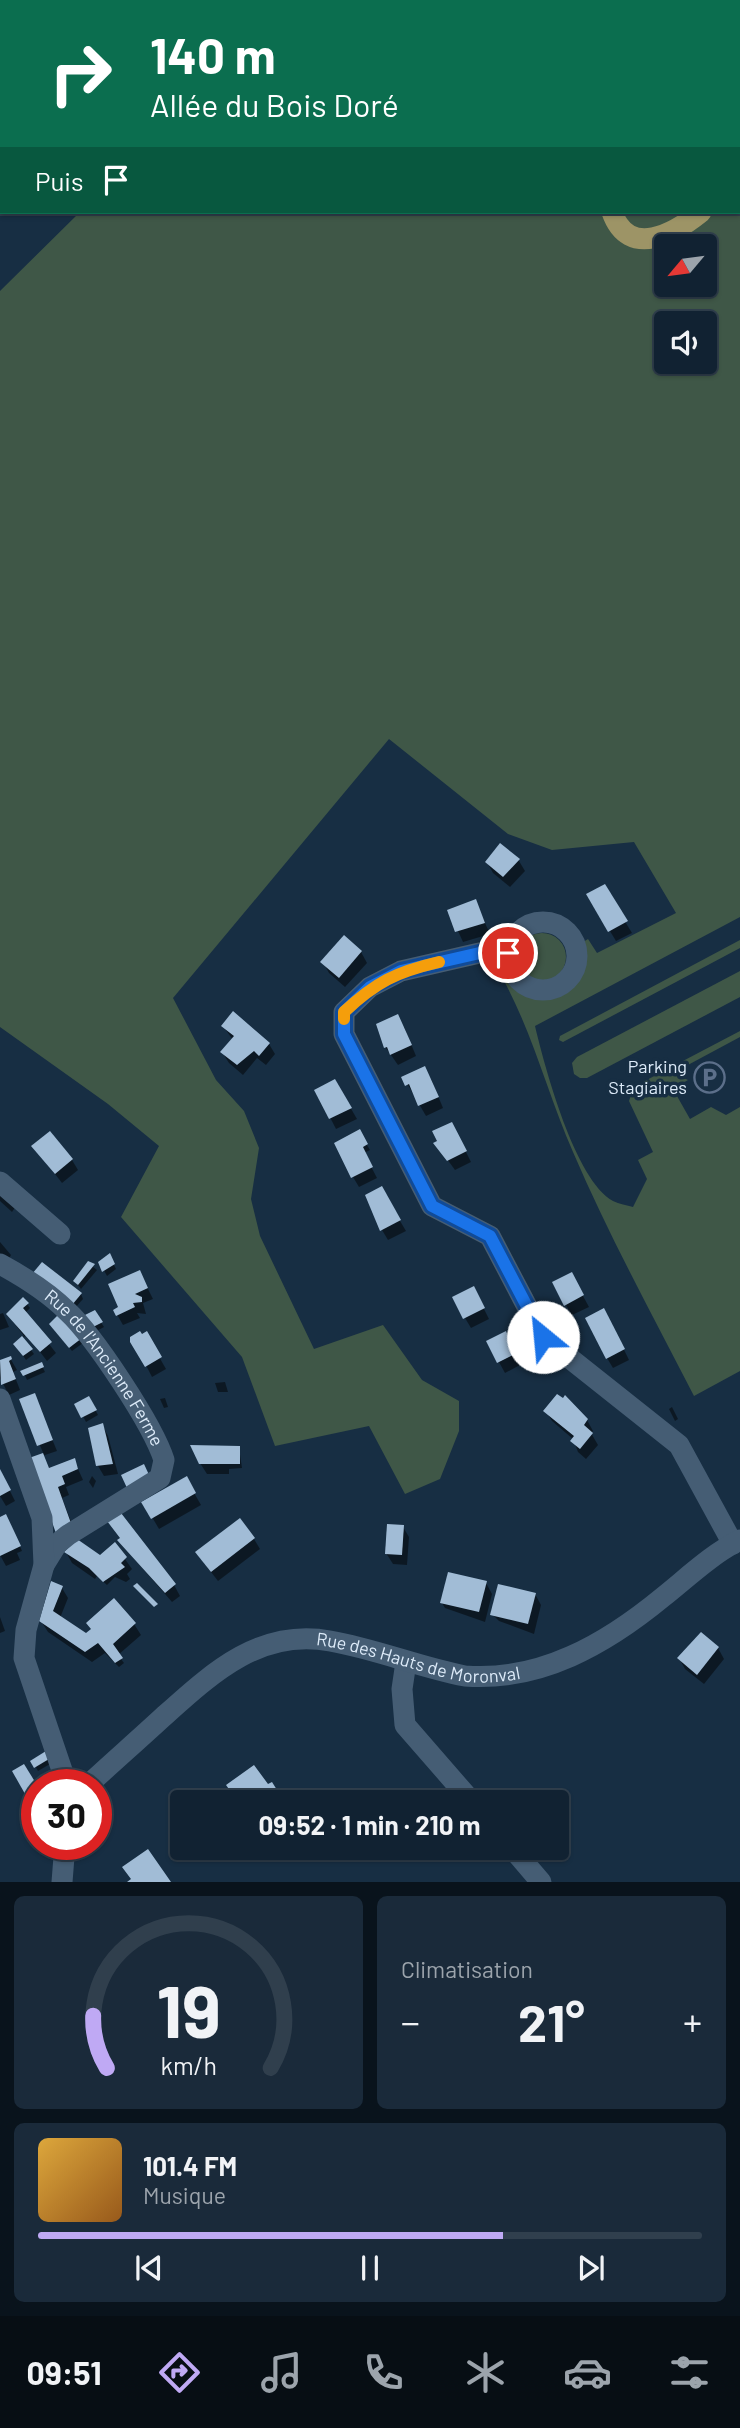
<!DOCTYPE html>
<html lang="fr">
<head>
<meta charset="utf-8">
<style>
  body { margin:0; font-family:Barlow,sans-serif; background:#1a2a3a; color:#f1f3f6; height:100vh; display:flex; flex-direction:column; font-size:26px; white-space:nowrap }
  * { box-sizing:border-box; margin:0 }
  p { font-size:23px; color:#9ca4ac }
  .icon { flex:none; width:38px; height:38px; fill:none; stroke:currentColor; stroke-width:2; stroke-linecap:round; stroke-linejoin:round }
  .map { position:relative; height:1882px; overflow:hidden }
  .sheet { display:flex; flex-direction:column; gap:14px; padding:14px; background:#09131c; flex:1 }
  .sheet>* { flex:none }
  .top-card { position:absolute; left:0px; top:0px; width:740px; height:214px; box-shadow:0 2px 5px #0004,0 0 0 2px #303f4d; background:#0b6e4f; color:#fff; overflow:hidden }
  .needle { width:46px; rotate:241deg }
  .controls { position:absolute; left:654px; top:234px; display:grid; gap:14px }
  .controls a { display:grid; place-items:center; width:63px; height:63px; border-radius:7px; background:#112232; box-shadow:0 2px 5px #0004,0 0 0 2px #303f4d; font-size:35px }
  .speed { position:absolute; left:21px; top:1769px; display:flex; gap:14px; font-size:35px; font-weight:700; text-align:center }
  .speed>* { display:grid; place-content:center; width:91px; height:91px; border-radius:50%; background:#112232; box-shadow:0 2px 5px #0004,0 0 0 2px #303f4d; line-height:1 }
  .speed .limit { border:10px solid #d22; background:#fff; color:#111 }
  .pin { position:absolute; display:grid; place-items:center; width:60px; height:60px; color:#fff; margin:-30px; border:4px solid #fff; border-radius:50%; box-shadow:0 2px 7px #0007 }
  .me { position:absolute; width:77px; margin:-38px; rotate:332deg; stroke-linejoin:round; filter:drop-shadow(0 0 5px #0008) }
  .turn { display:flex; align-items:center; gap:24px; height:147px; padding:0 35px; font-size:32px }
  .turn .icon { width:91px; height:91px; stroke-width:2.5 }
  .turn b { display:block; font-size:49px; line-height:60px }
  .then { display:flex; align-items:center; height:66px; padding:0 35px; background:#0003; gap:14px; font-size:26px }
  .big { font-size:52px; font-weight:700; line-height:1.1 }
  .sheet .widget { flex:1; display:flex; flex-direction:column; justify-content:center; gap:10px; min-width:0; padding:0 24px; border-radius:10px; background:#1a2a3a }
  .sheet .dial { align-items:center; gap:0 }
  .dial svg { height:182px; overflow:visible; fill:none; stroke:#303f4d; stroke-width:7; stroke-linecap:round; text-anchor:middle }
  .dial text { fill:#f1f3f6; stroke:none }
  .song { display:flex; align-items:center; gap:21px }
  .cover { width:84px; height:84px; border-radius:10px; background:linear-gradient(135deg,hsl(40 70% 55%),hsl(30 70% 35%)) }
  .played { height:7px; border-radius:4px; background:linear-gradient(90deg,#bfa9f4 70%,#303f4d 70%) }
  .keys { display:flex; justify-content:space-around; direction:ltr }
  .heat { display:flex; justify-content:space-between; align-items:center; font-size:38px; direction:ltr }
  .sheet .tiles { flex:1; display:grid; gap:14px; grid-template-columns:1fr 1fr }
  .widget:last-child { grid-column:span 2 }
  .trip { position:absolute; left:170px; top:1790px; width:399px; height:70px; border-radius:7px; background:#112232; box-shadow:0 2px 5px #0004,0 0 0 2px #303f4d; font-weight:700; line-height:70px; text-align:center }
  .menu { display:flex; height:112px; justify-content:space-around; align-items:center; background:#070e14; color:#9ca4ac }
  .menu .icon { width:49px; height:49px }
  .menu .on { color:#bfa9f4 }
  .menu b { font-size:32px; color:#f1f3f6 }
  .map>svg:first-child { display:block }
  .green { fill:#3f5747; fill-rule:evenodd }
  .shadow { fill:#0007 }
  .building { fill:#a1bcd6 }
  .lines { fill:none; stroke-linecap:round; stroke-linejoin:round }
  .minor { stroke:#455d74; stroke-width:21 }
  .major { stroke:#9d9466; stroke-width:21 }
  .route-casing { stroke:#114b97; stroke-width:18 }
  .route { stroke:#1a73e8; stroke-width:12 }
  .slow { stroke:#f59e0b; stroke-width:12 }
  .labels { text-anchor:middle; stroke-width:7; stroke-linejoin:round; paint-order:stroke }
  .poi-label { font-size:18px; fill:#ddebf9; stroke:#172e43; text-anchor:end }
  .street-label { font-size:18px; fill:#ddebf9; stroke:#172e43 }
</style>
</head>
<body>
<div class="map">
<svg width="740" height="1882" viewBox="0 0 740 1882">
  <rect width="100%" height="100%" fill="#172e43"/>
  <g class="green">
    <path d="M296 0H740V917L535 1026C545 1068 575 1180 613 1201 619 1204 627 1205 633 1207L647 1179 638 1160 653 1152 629 1101 632 1092 641 1083 740 1031V1037L673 1073 688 1080 673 1089 690 1119 711 1107 726 1115 740 1107V1371L694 1396C653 1316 609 1236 573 1152 548 1095 533 1034 503 979L507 977C516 986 525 996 539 998 569 1003 589 970 580 944L588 939 597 953 676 913 634 842 552 850 508 834 389 739 173 998 216 1080 244 1111 259 1148 251 1199 260 1236 314 1349 383 1325 422 1380 459 1401V1431L440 1479 405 1494 369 1426 275 1446 242 1357 121 1217 159 1146 108 1104 0 1027V291L80 212H738V2H294ZM667 247H705V285H667ZM667 324H705V362H667Z"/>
    <circle cx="542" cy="957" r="24"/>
    <path d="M740 940V948L563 1042 559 1040 560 1036Z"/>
    <path d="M740 971V997L587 1078H580L574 1074 572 1063 577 1057Z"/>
  </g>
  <g class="shadow">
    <path d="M500 846 519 861 525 871 510 887 493 873 487 862Z"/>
    <path d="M604 887 632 933 616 941 588 895Z"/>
    <path d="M475 901 490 934 463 942 449 911Z"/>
    <path d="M361 952 367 963 345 987 329 973 323 962Z"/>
    <path d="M378 1025 404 1027 416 1056 398 1065 386 1048Z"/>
    <path d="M223 1026 269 1044 275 1054 266 1065 257 1058 243 1075 229 1063 222 1052 233 1040Z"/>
    <path d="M404 1078 431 1079 443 1108 426 1116Z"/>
    <path d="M335 1081 357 1119 336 1129 316 1090Z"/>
    <path d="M359 1132 370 1150 364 1153 377 1178 359 1187 353 1177Z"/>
    <path d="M457 1134 471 1162 455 1170 436 1144Z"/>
    <path d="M34 1147 72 1160 78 1170 62 1183Z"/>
    <path d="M0 1189 16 1206 12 1212 0 1201Z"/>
    <path d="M381 1189 406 1231 388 1240 382 1230Z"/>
    <path d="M0 1242 11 1255 5 1266 0 1264Z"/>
    <path d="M109 1255 116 1269 107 1276 100 1263Z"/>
    <path d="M88 1263 97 1270 81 1289 75 1281Z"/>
    <path d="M145 1283 153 1299 143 1303 146 1314 137 1313 140 1318 123 1325 115 1311Z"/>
    <path d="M40 1285 81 1294 83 1299 75 1308Z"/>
    <path d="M577 1285 589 1307 572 1315 566 1305Z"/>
    <path d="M479 1299 489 1319 471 1328 465 1318Z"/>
    <path d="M27 1304 30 1308 25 1313 56 1353 47 1361 27 1335 22 1338 34 1354 26 1360 15 1344 24 1336 11 1319Z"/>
    <path d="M94 1312 104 1327 95 1332 85 1317Z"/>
    <path d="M3 1313 9 1327 0 1330V1314Z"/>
    <path d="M61 1316 83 1343 72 1351 54 1329Z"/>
    <path d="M610 1321 629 1360 613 1368 607 1358Z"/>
    <path d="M506 1333 520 1365 505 1373 488 1342Z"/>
    <path d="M146 1334 166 1369 152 1377 132 1338Z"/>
    <path d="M10 1358 17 1370 13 1372 20 1390 9 1395 0 1378V1362Z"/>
    <path d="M41 1364 45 1372 27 1380 23 1371Z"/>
    <path d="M225 1382 228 1392H218L215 1383Z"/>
    <path d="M34 1395 57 1451 42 1456 50 1470 74 1460 83 1480 66 1487 69 1495 62 1498 77 1537 64 1545 31 1459 44 1455 21 1400Z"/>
    <path d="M89 1398 98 1415 86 1422 77 1405Z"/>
    <path d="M165 1398 168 1407 164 1408 160 1399Z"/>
    <path d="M563 1401 587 1420 593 1431 591 1433 598 1445 586 1459 578 1452 573 1439 552 1421 546 1411Z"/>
    <path d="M672 1407 678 1419 675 1421 669 1409Z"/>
    <path d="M102 1425 108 1436 118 1474 104 1476 98 1466Z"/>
    <path d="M239 1448 242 1468 229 1469V1474H207L200 1463Z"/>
    <path d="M0 1471 15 1501 6 1506 0 1496Z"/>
    <path d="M92 1476 96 1481 93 1488 89 1482Z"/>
    <path d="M186 1479 201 1505 159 1529 145 1505Z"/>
    <path d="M121 1516 174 1585 180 1596 172 1602 125 1548Z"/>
    <path d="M0 1519 16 1537 22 1551 17 1553 20 1560 6 1566 0 1555Z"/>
    <path d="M403 1527 409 1537 407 1565 393 1564 386 1553Z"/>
    <path d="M254 1539 260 1549 218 1581 204 1563Z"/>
    <path d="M115 1545 132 1569 127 1574 130 1579 126 1582 115 1577 107 1585 97 1576 95 1579 72 1563 66 1552 107 1561Z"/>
    <path d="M486 1583 492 1594 485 1622 445 1608 442 1603Z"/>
    <path d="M62 1588 68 1598 60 1618 87 1635 134 1624 141 1635 118 1655 124 1663 119 1667 105 1653 92 1662 48 1632 41 1621Z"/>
    <path d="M535 1594 541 1605 534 1634 499 1621 492 1614Z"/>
    <path d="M0 1617 5 1631 0 1633Z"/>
    <path d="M718 1648 724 1659 704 1684 685 1669 679 1658Z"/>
    <path d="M45 1753 50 1764 38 1771 32 1761Z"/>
    <path d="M272 1784 279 1795 267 1802H239L234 1796Z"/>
    <path d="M182 1826V1843L176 1832Z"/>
    <path d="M187 1848H205L194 1857Z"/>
  </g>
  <g class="building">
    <path d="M500 843 520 859 503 877 485 862Z"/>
    <path d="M605 884 628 921 608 932 586 894Z"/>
    <path d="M476 899 485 923 455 932 447 910Z"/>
    <path d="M344 935 362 951 339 978 320 962Z"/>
    <path d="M233 1011 270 1043 259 1056 254 1051 237 1065 220 1052 234 1036 221 1026Z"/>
    <path d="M398 1014 412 1045 390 1055 387 1047 384 1048 376 1024Z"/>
    <path d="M425 1066 439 1097 418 1106 409 1084 405 1086 401 1077Z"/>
    <path d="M335 1079 352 1108 329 1119 314 1090Z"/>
    <path d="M452 1122 467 1151 447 1161 433 1143 437 1141 432 1131Z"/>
    <path d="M360 1129 368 1144 363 1147 373 1167 351 1178 334 1143Z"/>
    <path d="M50 1131 73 1159 55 1174 31 1146Z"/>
    <path d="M382 1186 401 1220 380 1231 365 1195Z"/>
    <path d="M110 1253 115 1264 102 1272 98 1262Z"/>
    <path d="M88 1261 95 1264 78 1285 73 1281Z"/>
    <path d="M42 1262 82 1293 72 1305 32 1274Z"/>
    <path d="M140 1270 148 1288 135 1294 142 1297V1302L133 1303 135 1307 116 1316 113 1310 118 1307 108 1284Z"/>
    <path d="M572 1272 584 1295 564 1306 552 1282Z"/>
    <path d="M474 1286 485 1308 463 1319 452 1297Z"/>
    <path d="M23 1297 29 1303 23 1308 52 1342 40 1352 6 1314Z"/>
    <path d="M604 1308 625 1349 606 1359 585 1318Z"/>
    <path d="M95 1310 103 1322 91 1328 83 1316Z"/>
    <path d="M59 1314 82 1338 69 1348 49 1324Z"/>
    <path d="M140 1331 142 1334 147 1331 162 1357 145 1367 130 1342V1337Z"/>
    <path d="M506 1331 515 1354 497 1363 486 1341Z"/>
    <path d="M22 1336 33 1349 23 1356 13 1344Z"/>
    <path d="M11 1356 12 1359 9 1361 16 1379 1 1385 0 1360Z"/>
    <path d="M42 1362 44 1367 23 1376 20 1371Z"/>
    <path d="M35 1393 53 1440 37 1446 19 1399Z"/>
    <path d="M557 1394 563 1398 565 1395 588 1419 584 1425 593 1433 580 1449 570 1441 574 1436 543 1411Z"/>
    <path d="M89 1396 97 1410 81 1418 74 1404Z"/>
    <path d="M103 1423 113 1464 96 1466 88 1428Z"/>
    <path d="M190 1445 240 1446V1464H199Z"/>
    <path d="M43 1453 49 1468 75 1458 78 1469 62 1476 65 1484 58 1487 72 1526 57 1536 29 1458Z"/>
    <path d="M144 1464 150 1477 127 1488 121 1475Z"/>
    <path d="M0 1469 11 1490 0 1496Z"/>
    <path d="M187 1476 196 1493 151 1519 141 1502Z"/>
    <path d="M121 1513 176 1584 165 1593 117 1540 120 1538 107 1521Z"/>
    <path d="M6 1514 21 1546 0 1556V1517Z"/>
    <path d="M240 1518 255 1538 211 1572 195 1552Z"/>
    <path d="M387 1524 404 1525 402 1555 385 1554Z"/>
    <path d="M77 1539 100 1555 115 1542 127 1557 121 1563 125 1567 103 1582 89 1568 64 1552Z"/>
    <path d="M448 1572 487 1581 479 1612 440 1603Z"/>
    <path d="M51 1581 63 1586 53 1611 86 1633 91 1629 86 1623 114 1598 136 1623 113 1644 123 1658 115 1663 98 1643 85 1652 39 1621Z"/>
    <path d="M137 1583 158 1604 154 1607 133 1586Z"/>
    <path d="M498 1584 536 1593 528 1624 490 1615Z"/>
    <path d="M701 1632 719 1647 697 1675 677 1658Z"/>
    <path d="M46 1751 49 1759 34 1768 30 1761Z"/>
    <path d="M24 1764 37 1785V1815L12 1771Z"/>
    <path d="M254 1765 268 1784 272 1782 277 1790 263 1799 258 1791 238 1802 226 1785Z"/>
    <path d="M148 1849 171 1882H127L131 1879 122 1867Z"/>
  </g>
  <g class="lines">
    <g class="minor">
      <circle cx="543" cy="956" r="34"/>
      <path d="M510 946 401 971 370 987 344 1012V1034L432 1206 490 1236 543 1337 679 1445 733 1544"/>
      <path d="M0 1182 60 1234"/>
      <path id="s1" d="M0 1264C24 1277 48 1292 67 1311 94 1336 153 1425 164 1460L160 1478 68 1535 57 1544 44 1565"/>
      <path d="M0 1399 42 1518 44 1565 26 1630 24 1658 67 1785"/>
      <path d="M406 1662 402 1689 405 1725 472 1802"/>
      <path id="s2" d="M88 1785C113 1762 138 1740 163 1717 212 1673 260 1628 330 1641 376 1649 419 1667 465 1676 540 1682 606 1644 663 1597 688 1577 712 1554 740 1540"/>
      <path d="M512 1848 541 1882"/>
      <path d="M62 1882 65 1844"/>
    </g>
    <g class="major">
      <path d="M738 5 740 3"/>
      <path d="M738 182H740"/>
      <path d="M612 212C629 260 675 233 701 212"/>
    </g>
  </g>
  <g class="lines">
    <defs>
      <path id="route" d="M508 953 510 946 401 971 370 987 344 1012V1034L432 1206 490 1236 543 1337"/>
    </defs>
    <use href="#route" class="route-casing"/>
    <use href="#route" class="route"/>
    <path class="slow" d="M344 1019V1012C376 982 396 972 439 962"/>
  </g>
  <defs>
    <symbol id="parking-ring" viewBox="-11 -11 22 22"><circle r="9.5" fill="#172e43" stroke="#5c6f8a" stroke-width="1.5"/><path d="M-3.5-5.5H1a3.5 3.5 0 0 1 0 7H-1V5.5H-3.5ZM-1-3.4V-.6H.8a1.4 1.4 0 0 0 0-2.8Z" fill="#5c6f8a"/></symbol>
  </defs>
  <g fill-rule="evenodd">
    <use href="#parking-ring" x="692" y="1060" width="35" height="35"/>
  </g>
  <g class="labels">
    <g class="poi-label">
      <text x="687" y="1073">Parking<tspan x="687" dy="21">Stagiaires</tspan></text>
    </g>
    <g class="street-label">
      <text dy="6" stroke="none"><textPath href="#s1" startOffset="150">Rue de l'Ancienne Ferme</textPath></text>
      <text dy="6" stroke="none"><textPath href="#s2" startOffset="383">Rue des Hauts de Moronval</textPath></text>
    </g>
  </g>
</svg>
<div class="controls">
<a><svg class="needle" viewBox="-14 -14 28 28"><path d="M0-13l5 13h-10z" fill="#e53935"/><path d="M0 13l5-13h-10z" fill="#9ca4ac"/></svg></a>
<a><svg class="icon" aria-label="sound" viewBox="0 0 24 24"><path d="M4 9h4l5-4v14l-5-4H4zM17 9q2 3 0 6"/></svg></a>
</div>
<div class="speed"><div class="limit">30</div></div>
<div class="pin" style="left:508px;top:953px;background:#d93025"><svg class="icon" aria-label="arrive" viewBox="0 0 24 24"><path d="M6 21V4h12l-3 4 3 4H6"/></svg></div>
<svg class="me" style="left:543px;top:1337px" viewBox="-20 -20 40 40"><circle r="19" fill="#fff"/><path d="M0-13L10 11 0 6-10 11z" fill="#1a73e8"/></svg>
<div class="trip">09:52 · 1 min · 210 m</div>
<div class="top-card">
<div class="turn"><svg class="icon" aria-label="right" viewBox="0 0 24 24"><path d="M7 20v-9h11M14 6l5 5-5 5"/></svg><div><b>140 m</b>Allée du Bois Doré</div></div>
<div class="then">Puis<svg class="icon" aria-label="arrive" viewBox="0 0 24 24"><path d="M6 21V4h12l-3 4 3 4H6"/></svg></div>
</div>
</div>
<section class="sheet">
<div class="tiles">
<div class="widget dial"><svg viewBox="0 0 100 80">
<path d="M14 69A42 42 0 1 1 86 69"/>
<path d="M14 69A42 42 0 0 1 8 46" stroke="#bfa9f4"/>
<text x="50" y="56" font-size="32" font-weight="700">19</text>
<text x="50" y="72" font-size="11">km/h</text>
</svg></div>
<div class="widget"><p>Climatisation</p>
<div class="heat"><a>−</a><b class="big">21°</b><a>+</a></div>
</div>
<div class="widget">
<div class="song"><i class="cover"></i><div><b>101.4 FM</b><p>Musique</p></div></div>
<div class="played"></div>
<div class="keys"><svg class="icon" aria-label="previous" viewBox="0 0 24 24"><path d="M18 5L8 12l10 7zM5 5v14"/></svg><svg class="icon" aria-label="pause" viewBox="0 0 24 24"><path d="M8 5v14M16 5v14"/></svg><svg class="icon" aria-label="next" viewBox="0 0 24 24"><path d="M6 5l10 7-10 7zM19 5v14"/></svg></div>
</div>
</div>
</section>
<nav class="menu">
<b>09:51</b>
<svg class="icon on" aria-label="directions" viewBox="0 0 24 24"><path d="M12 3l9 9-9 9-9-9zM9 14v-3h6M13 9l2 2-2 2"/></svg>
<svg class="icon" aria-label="music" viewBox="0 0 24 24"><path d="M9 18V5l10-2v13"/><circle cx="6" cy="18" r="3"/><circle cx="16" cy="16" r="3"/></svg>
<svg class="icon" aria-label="phone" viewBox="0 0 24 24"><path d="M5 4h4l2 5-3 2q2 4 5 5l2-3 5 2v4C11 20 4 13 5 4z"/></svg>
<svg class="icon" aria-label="climate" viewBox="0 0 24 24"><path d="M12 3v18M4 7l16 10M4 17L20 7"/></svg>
<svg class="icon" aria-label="car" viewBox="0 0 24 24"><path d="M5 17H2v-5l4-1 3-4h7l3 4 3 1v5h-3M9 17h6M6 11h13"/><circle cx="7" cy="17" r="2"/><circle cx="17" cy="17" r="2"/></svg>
<svg class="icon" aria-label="filters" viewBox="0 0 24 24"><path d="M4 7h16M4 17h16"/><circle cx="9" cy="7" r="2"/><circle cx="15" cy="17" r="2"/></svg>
</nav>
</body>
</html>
